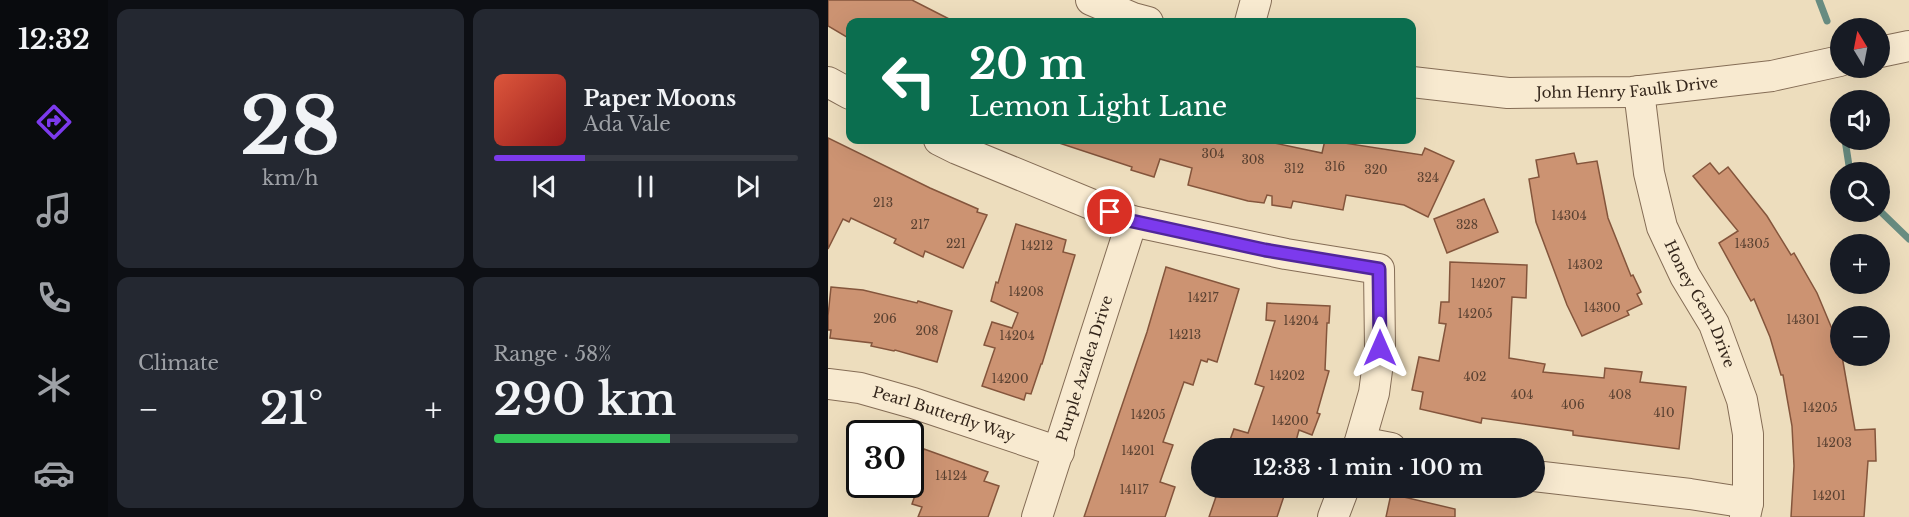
<!DOCTYPE html>
<html lang="en">
<head>
<meta charset="utf-8">
<style>
  body { margin:0; font-family:"Libre Baskerville",serif; background:#242831; color:#f1f3f6; height:100vh; display:flex; flex-direction:column; font-size:22px; white-space:nowrap }
  * { box-sizing:border-box; margin:0 }
  p { font-size:20px; color:#9ea1a6 }
  .icon { flex:none; width:33px; height:33px; fill:none; stroke:currentColor; stroke-width:2; stroke-linecap:round; stroke-linejoin:round }
  .map { position:relative; flex:1; overflow:hidden }
  .details { display:flex; flex-direction:column; gap:9px; padding:9px; background:#0d0f14; width:720px }
  .details>* { flex:none }
  .banner { position:absolute; left:18px; top:18px; width:570px; height:126px; border-radius:12px; box-shadow:0 6px 24px #0002; background:#0b6e4f; color:#fff; overflow:hidden }
  .needle { width:39px; rotate:350deg }
  .buttons { position:absolute; left:1002px; top:18px; display:grid; gap:12px }
  .buttons a { display:grid; place-items:center; width:60px; height:60px; border-radius:50%; background:#171b24; box-shadow:0 6px 24px #0002; font-size:30px }
  .speed { position:absolute; left:18px; top:420px; display:flex; gap:12px; font-size:30px; font-weight:700; text-align:center }
  .speed>* { display:grid; place-content:center; width:78px; height:78px; border-radius:50%; background:#171b24; box-shadow:0 6px 24px #0002; line-height:1 }
  .speed .limit { border:3px solid #111; border-radius:9px; background:#fff; color:#111 }
  .pin { position:absolute; display:grid; place-items:center; width:51px; height:51px; color:#fff; margin:-26px; border:3px solid #fff; border-radius:50%; box-shadow:0 2px 6px #0007 }
  .me { position:absolute; width:66px; margin:-33px; rotate:0deg; stroke-linejoin:round; filter:drop-shadow(0 0 4px #0008) }
  .turn { display:flex; align-items:center; gap:21px; height:126px; padding:0 24px; font-size:27px }
  .turn .icon { width:78px; height:78px; stroke-width:2.5 }
  .turn b { display:block; font-size:42px; line-height:51px }
  .big { font-size:45px; font-weight:600; line-height:1.1 }
  .details .card { flex:1; display:flex; flex-direction:column; justify-content:center; gap:9px; min-width:0; padding:0 21px; border-radius:12px; background:#242831 }
  .details .dial { align-items:center; gap:0 }
  .dial b { font-size:78px; line-height:1 }
  .song { display:flex; align-items:center; gap:18px }
  .cover { width:72px; height:72px; border-radius:9px; background:linear-gradient(135deg,hsl(10 70% 55%),hsl(0 70% 35%)) }
  .played { height:6px; border-radius:3px; background:linear-gradient(90deg,#7c3aed 30%,#363941 30%) }
  .keys { display:flex; justify-content:space-around; direction:ltr }
  .heat { display:flex; justify-content:space-between; align-items:center; font-size:33px; direction:ltr }
  .charge { height:9px; border-radius:4px; background:linear-gradient(90deg,#34c759 58%,#363941 0) }
  .details .tiles { flex:1; display:grid; gap:9px; grid-template-columns:repeat(2,1fr) }
  .trip { position:absolute; left:363px; top:438px; width:354px; height:60px; border-radius:30px; background:#171b24; box-shadow:0 6px 24px #0002; font-weight:600; line-height:60px; text-align:center }
  main { display:flex; flex:1; min-height:0 }
  .menu { display:flex; flex-direction:column; width:108px; justify-content:space-around; align-items:center; background:#090b0e; color:#9ea1a6 }
  .menu .icon { width:42px; height:42px }
  .menu .on { color:#7c3aed }
  .menu b { font-size:27px; color:#f1f3f6 }
  .map>svg:first-child { display:block }
  .lines { fill:none; stroke-linecap:round; stroke-linejoin:round }
  .stream { stroke:#688c81; stroke-width:7 }
  .building { fill:#cc9372; stroke:#84553c; stroke-width:1.5 }
  .minor-casing { stroke:#856d56; stroke-width:32 }
  .minor { stroke:#f8ead0; stroke-width:30 }
  .route-casing { stroke:#51269a; stroke-width:15 }
  .route { stroke:#7c3aed; stroke-width:10 }
  .labels { text-anchor:middle; stroke-width:4.5; stroke-linejoin:round; paint-order:stroke }
  .number-label { font-size:12px; fill:#5a4131 }
  .street-label { font-size:15px; fill:#34261b; stroke:#f5e7cc }
</style>
</head>
<body>
<main>
<nav class="menu">
<b>12:32</b>
<svg class="icon on" aria-label="directions" viewBox="0 0 24 24"><path d="M12 3l9 9-9 9-9-9zM9 14v-3h6M13 9l2 2-2 2"/></svg>
<svg class="icon" aria-label="music" viewBox="0 0 24 24"><path d="M9 18V5l10-2v13"/><circle cx="6" cy="18" r="3"/><circle cx="16" cy="16" r="3"/></svg>
<svg class="icon" aria-label="phone" viewBox="0 0 24 24"><path d="M5 4h4l2 5-3 2q2 4 5 5l2-3 5 2v4C11 20 4 13 5 4z"/></svg>
<svg class="icon" aria-label="climate" viewBox="0 0 24 24"><path d="M12 3v18M4 7l16 10M4 17L20 7"/></svg>
<svg class="icon" aria-label="car" viewBox="0 0 24 24"><path d="M5 17H2v-5l4-1 3-4h7l3 4 3 1v5h-3M9 17h6M6 11h13"/><circle cx="7" cy="17" r="2"/><circle cx="17" cy="17" r="2"/></svg>
</nav>
<section class="details">
<div class="tiles">
<div class="card dial"><b>28</b><p>km/h</p></div>
<div class="card">
<div class="song"><i class="cover"></i><div><b>Paper Moons</b><p>Ada Vale</p></div></div>
<div class="played"></div>
<div class="keys"><svg class="icon" aria-label="previous" viewBox="0 0 24 24"><path d="M18 5L8 12l10 7zM5 5v14"/></svg><svg class="icon" aria-label="pause" viewBox="0 0 24 24"><path d="M8 5v14M16 5v14"/></svg><svg class="icon" aria-label="next" viewBox="0 0 24 24"><path d="M6 5l10 7-10 7zM19 5v14"/></svg></div>
</div>
<div class="card"><p>Climate</p>
<div class="heat"><a>−</a><b class="big">21°</b><a>+</a></div>
</div>
<div class="card"><p>Range · 58%</p><b class="big">290 km</b><div class="charge"></div></div>
</div>
</section>
<div class="map">
<svg width="1081" height="517" viewBox="0 0 1081 517">
  <rect width="100%" height="100%" fill="#edddbd"/>
  <g class="lines">
    <g class="stream">
      <path d="M991 0 999 21"/>
      <path d="M1012 107V110"/>
      <path d="M1017 140 1022 172"/>
      <path d="M1052 211 1081 239"/>
    </g>
  </g>
  <g class="building">
    <path d="M0 0H84L127 22H22V39L0 26Z"/>
    <path d="M0 138 102 188 150 209 149 212 159 215 135 268 97 251 95 257 66 243 68 239 23 218 21 222 15 219 0 249Z"/>
    <path d="M231 140H446V143L494 153 497 140 594 155 597 148 626 161 600 217 576 205 518 195 515 210 465 201 463 208 444 205V196L439 195 436 203 420 201 360 185 364 168 332 159 326 177 303 170 304 167 231 143Z"/>
    <path d="M746 153 749 164 769 161 780 218 803 276 805 275 813 292 809 294 814 304 799 311 801 315 754 336 739 305 708 222 701 179 711 177 708 160Z"/>
    <path d="M882 163 891 174 900 167 939 216 963 255 966 253 989 293 1007 336 1012 335V356H1014L1027 430 1047 429 1048 461H1040L1036 517H963L966 466 964 426 955 375H953L942 337 926 299 923 301 891 243 910 231 865 176Z"/>
    <path d="M656 199 670 232 619 253 606 219Z"/>
    <path d="M188 224 238 240 235 252 247 255 214 364H213L203 394 198 393 196 400 154 386 167 348 156 345 164 322 184 328 190 313 163 301 168 282 170 283Z"/>
    <path d="M622 262 699 265 698 298 684 297 681 358 717 364 715 372 776 378 777 368 814 372 812 382 858 387 851 449 745 435V431L654 418 653 423 592 409 595 392 584 390 591 357 611 361 618 324 611 323 613 302H621Z"/>
    <path d="M338 267 411 289 389 362 380 359 379 362 373 360 365 385 356 382 335 442 345 445 332 482 347 487 337 517H256L319 332Z"/>
    <path d="M3 287 35 290 89 303 90 301 124 311 109 362 67 350 66 351 43 346 44 343 2 338 3 330H0V316Z"/>
    <path d="M439 303 502 306 501 323H499L497 370 501 371 489 413 492 414 484 435 471 430 468 441 465 440 462 448H399L406 429 420 433 436 387 427 384 447 321 438 320Z"/>
    <path d="M96 449 160 472 156 481 171 486 160 517H90L94 507 84 504 92 481 85 479Z"/>
    <path d="M391 488H440L457 493 449 517H381Z"/>
    <path d="M563 494 627 509V517H558Z"/>
  </g>
  <g class="lines">
    <defs>
      <g id="minor">
        <path d="M263 0 305 18 320 22"/>
        <path d="M422 22 428 0"/>
        <path d="M1052 52 1081 46"/>
        <path d="M0 82 22 94"/>
        <path id="s1" d="M584 82 680 93 804 92 944 76 1012 61"/>
        <path id="s2" d="M811 91 821 173 834 227 857 276 886 324 914 400 920 434V503L917 517"/>
        <path d="M111 140 129 149 304 221 458 254 551 269 552 348 546 393 530 448"/>
        <path id="s3" d="M0 384 32 388 85 403 231 452"/>
        <path d="M532 442 563 448"/>
        <path d="M706 476 862 494 920 503"/>
        <path id="s4" d="M209 517 304 221"/>
        <path d="M505 517 516 488"/>
      </g>
    </defs>
    <use href="#minor" class="minor-casing"/>
    <use href="#minor" class="minor"/>
  </g>
  <g class="lines">
    <defs>
      <path id="route" d="M282 212 304 221 437 250 551 269 552 348"/>
    </defs>
    <use href="#route" class="route-casing"/>
    <use href="#route" class="route"/>
  </g>
  <g class="labels">
    <g class="number-label">
      <text x="385" y="158">304</text>
      <text x="425" y="164">308</text>
      <text x="507" y="171">316</text>
      <text x="466" y="173">312</text>
      <text x="548" y="174">320</text>
      <text x="600" y="182">324</text>
      <text x="55" y="207">213</text>
      <text x="741" y="220">14304</text>
      <text x="92" y="229">217</text>
      <text x="639" y="229">328</text>
      <text x="128" y="248">221</text>
      <text x="924" y="248">14305</text>
      <text x="209" y="250">14212</text>
      <text x="757" y="269">14302</text>
      <text x="660" y="288">14207</text>
      <text x="198" y="296">14208</text>
      <text x="375" y="302">14217</text>
      <text x="774" y="312">14300</text>
      <text x="647" y="318">14205</text>
      <text x="57" y="323">206</text>
      <text x="975" y="324">14301</text>
      <text x="473" y="325">14204</text>
      <text x="99" y="335">208</text>
      <text x="357" y="339">14213</text>
      <text x="189" y="340">14204</text>
      <text x="459" y="380">14202</text>
      <text x="647" y="381">402</text>
      <text x="182" y="383">14200</text>
      <text x="694" y="399">404</text>
      <text x="792" y="399">408</text>
      <text x="745" y="409">406</text>
      <text x="992" y="412">14205</text>
      <text x="836" y="417">410</text>
      <text x="320" y="419">14205</text>
      <text x="462" y="425">14200</text>
      <text x="1006" y="447">14203</text>
      <text x="310" y="455">14201</text>
      <text x="123" y="480">14124</text>
      <text x="306" y="494">14117</text>
      <text x="1001" y="500">14201</text>
    </g>
    <g class="street-label">
      <text dy="5" stroke="none"><textPath href="#s1" startOffset="216">John Henry Faulk Drive</textPath></text>
      <text dy="5" stroke="none"><textPath href="#s2" startOffset="224">Honey Gem Drive</textPath></text>
      <text dy="5" stroke="none"><textPath href="#s4" startOffset="156">Purple Azalea Drive</textPath></text>
      <text dy="5" stroke="none"><textPath href="#s3" startOffset="120">Pearl Butterfly Way</textPath></text>
    </g>
  </g>
</svg>
<div class="buttons">
<a><svg class="needle" viewBox="-14 -14 28 28"><path d="M0-13l5 13h-10z" fill="#e53935"/><path d="M0 13l5-13h-10z" fill="#9ea1a6"/></svg></a>
<a><svg class="icon" aria-label="sound" viewBox="0 0 24 24"><path d="M4 9h4l5-4v14l-5-4H4zM17 9q2 3 0 6"/></svg></a>
<a><svg class="icon" aria-label="search" viewBox="0 0 24 24"><circle cx="10" cy="10" r="6"/><path d="M15 15l6 6"/></svg></a>
<a>+</a>
<a>−</a>
</div>
<div class="speed"><div class="limit">30</div></div>
<div class="pin" style="left:282px;top:212px;background:#d93025"><svg class="icon" aria-label="arrive" viewBox="0 0 24 24"><path d="M6 21V4h12l-3 4 3 4H6"/></svg></div>
<svg class="me" style="left:552px;top:348px" viewBox="-20 -20 40 40"><path d="M0-17L14 15 0 8-14 15z" fill="#7c3aed" stroke="#fff" stroke-width="4"/></svg>
<div class="trip">12:33 · 1 min · 100 m</div>
<div class="banner">
<div class="turn"><svg class="icon" aria-label="left" viewBox="0 0 24 24"><path d="M17 20v-9H6M10 6l-5 5 5 5"/></svg><div><b>20 m</b>Lemon Light Lane</div></div>
</div>
</div>
</main>
</body>
</html>
